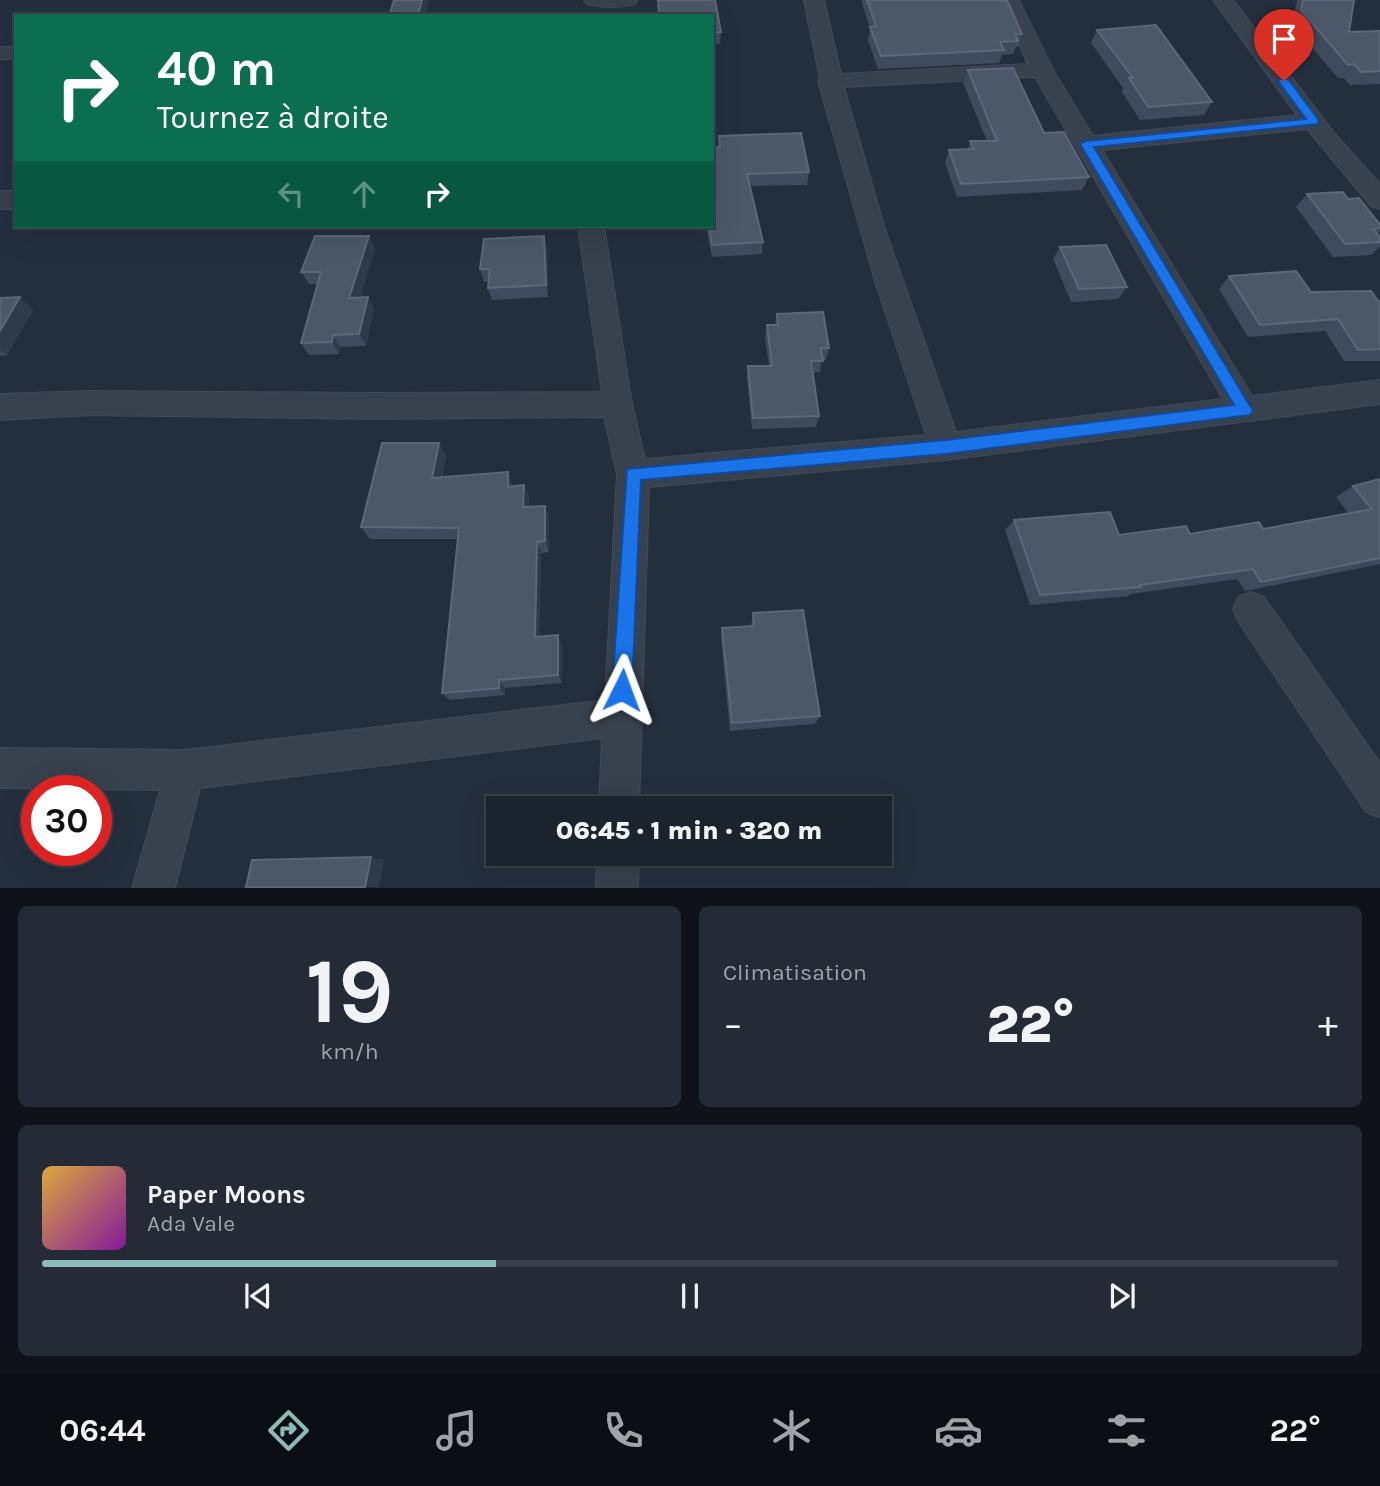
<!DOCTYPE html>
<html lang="fr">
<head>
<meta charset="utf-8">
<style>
  body { margin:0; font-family:Karla,sans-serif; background:#242b36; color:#f1f3f6; height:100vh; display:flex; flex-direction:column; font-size:26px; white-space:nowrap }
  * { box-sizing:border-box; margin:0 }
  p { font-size:23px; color:#a0a4aa }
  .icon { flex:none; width:38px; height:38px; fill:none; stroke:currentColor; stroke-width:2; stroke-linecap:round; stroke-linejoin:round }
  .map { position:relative; height:888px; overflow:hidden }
  .side { display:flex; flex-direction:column; gap:18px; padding:18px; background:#0f1319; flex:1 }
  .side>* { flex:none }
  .hud { position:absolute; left:14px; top:14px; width:700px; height:214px; border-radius:0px; box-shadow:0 7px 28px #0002,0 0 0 2px #39404a; background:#0b6e4f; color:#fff; overflow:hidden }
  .speed { position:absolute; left:21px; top:775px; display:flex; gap:14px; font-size:35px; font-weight:700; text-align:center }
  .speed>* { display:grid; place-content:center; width:91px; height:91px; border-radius:50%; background:#1b232e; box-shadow:0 7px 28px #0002,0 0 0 2px #39404a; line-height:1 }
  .speed .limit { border:10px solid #d22; background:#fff; color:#111 }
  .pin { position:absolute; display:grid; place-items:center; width:60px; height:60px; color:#fff; margin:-72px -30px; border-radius:50% 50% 50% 0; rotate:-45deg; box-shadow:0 0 7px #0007 }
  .pin .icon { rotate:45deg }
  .me { position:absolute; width:77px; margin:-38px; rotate:3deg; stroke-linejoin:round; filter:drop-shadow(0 0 5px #0008) }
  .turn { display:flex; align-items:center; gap:24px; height:147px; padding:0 28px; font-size:32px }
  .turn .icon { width:91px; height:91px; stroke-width:2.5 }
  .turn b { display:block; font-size:49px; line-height:60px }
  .lanes { display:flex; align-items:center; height:66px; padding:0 28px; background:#0003; justify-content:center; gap:35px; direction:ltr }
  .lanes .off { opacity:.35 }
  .big { font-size:52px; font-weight:800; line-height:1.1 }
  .side .tile { flex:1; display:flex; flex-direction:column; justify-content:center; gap:10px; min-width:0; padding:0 24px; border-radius:10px; background:#242b36 }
  .side .dial { align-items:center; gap:0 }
  .dial b { font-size:91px; line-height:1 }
  .song { display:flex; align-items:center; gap:21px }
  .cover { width:84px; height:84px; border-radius:10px; background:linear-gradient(135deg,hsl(40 70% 55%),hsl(290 70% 35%)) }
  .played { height:7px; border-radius:4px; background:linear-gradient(90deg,#8bbbb9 35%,#39404a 35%) }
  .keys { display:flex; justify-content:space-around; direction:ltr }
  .heat { display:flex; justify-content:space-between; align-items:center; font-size:38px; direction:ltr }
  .side .tiles { flex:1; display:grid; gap:18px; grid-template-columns:1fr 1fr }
  .tile:last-child { grid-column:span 2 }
  .trip { position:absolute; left:486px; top:796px; width:406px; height:70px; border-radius:0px; background:#1b232e; box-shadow:0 7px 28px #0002,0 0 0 2px #39404a; font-weight:800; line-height:70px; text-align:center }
  .dock { display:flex; height:112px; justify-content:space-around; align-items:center; background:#0b0e12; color:#a0a4aa }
  .dock .icon { width:49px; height:49px }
  .dock .on { color:#8bbbb9 }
  .dock b { font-size:32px; color:#f1f3f6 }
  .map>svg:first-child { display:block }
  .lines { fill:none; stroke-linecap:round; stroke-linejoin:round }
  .minor-casing { stroke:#414a57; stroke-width:2 }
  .minor { fill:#38414e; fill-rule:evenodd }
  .wall { fill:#3f4b5c }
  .shaded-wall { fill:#2f3b4b }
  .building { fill:#4b5868; stroke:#5c6777; stroke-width:2 }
  .route { fill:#1a73e8; stroke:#114b97; stroke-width:2 }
</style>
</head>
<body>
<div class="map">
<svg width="1380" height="888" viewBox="0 0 1380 888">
  <rect width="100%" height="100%" fill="#242f3e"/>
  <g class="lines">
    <defs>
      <g id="minor">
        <path d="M584 0H638L635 4C621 8 601 8 587 4Z"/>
        <path d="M804 0H824L841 74 1028 64 999 0H1019L1053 70 1093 136 1297 115 1213 0H1233L1335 134 1380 184V209L1371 206 1307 129 1102 150 1252 396 1380 380V404L946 460 649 487 639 808H599L602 738 200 788 175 888H132L160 790 0 788V748L185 750 605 700 617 474 604 417 374 419 90 415 0 420V394L90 391 374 393 602 392 578 226H604L632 404 645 459 926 435 875 281 818 81 820 79ZM1035 77 1223 399 956 432 884 226 844 87Z"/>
        <rect x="0" y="47" width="16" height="12"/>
        <rect x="0" y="191" width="16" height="18"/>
        <path d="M1251 592 1264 597 1380 763V818L1366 812 1238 621 1233 609 1238 597Z"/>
        <path d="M597 854H639L638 888H596Z"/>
      </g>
    </defs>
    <use href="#minor" class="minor-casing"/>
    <use href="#minor" class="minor"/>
  </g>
  <g class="wall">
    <path d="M862 0H1007L1022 34 1018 47H1016L1013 54 1002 55 999 63 878 69 868 40 870 29 862 3Z"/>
    <path d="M1297 0H1354L1349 32 1380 31V84L1350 85 1344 78H1338L1292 24Z"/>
    <path d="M712 16 721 32 720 44 712 45Z"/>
    <path d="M1097 30 1212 102 1204 115 1140 120 1122 92 1123 88 1091 43Z"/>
    <path d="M968 70 1044 133 1089 177 1082 190 957 197 945 163 949 150 968 149 970 141H987L963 83Z"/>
    <path d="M719 136 809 172 807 185 750 186 763 242 762 254 712 257 706 226H712Z"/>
    <path d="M1307 194 1348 199 1380 225V231L1377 234 1380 237V246L1371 255 1333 257 1296 207Z"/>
    <path d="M369 236 375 249 360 297 374 309 366 346 340 347 339 354 309 355 301 343 317 284H309L301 272Z"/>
    <path d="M544 236 547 249 548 297 492 300 488 288 489 281 484 282 480 269Z"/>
    <path d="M1060 247 1127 287 1118 299 1071 302 1053 259Z"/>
    <path d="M1229 276 1311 292 1380 301V361H1344L1325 331 1248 337 1219 289Z"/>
    <path d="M0 298 33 310 7 355 0 356Z"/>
    <path d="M777 314 829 348 826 360H822L820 372 812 373 819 416 816 427 752 429 747 378 748 366H769L765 337 767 325H775Z"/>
    <path d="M439 443 446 456 442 477 513 485V486L524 485 529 497 528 507 549 517V552L541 553 539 636 562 644V683L505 688V695L450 700 442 693 458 539H370L361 527Z"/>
    <path d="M1380 479V564L1245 591 1237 579 1131 594 1128 596 1030 605 1005 530 1014 520 1119 535 1190 534 1263 529 1349 514 1336 497 1353 486Z"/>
    <path d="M753 613 820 716 815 724 730 731 721 639 722 628 751 626Z"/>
  </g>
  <g class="shaded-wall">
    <path d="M422 0H429L425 16H418Z"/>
    <path d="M369 236 375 249 356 310 349 298Z"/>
    <path d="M544 236 547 249 548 297 546 285Z"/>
    <path d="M20 297 33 310 7 355 0 350V331Z"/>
    <path d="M368 297 374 309 366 346 359 334Z"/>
    <path d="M333 335 340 347 339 354 332 342Z"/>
    <path d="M439 443 446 456 439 490 432 478Z"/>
    <path d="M508 472 513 485V499L508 487Z"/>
    <path d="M524 485 529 497 528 519 523 507Z"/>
    <path d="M545 506 549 517V552L545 541Z"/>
    <path d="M537 542 541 553 539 646 535 637Z"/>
    <path d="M558 635 562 644V683L558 675Z"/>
    <path d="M499 680 505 688V695L499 688Z"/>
    <path d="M371 857 384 860 379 887H365Z"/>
  </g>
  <g class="building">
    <path d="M394 0H422L418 16H389Z"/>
    <path d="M658 0H715L721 32 712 33V16H659Z"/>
    <path d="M867 0H1007L1022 34H1015L1018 41 1000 42 1004 50 881 56 870 27 876 26Z"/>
    <path d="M1303 0H1354L1349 32 1380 31V71L1361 72 1354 64 1348 65 1301 10Z"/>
    <path d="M1156 25 1212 102 1148 107 1129 78H1133L1097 30Z"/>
    <path d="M1013 68 1044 133 1064 132 1089 177 961 184 949 150 974 149 970 141H997L968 70Z"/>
    <path d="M801 133 809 172 747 174 763 242 712 245 709 226H712V148L720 147 719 136Z"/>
    <path d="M1343 192 1348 199 1359 198 1380 225V228L1373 229 1380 237V242L1345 244 1307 194Z"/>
    <path d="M315 236H369L349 298 368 297 359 334 333 335 332 342 301 343 321 272H301Z"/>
    <path d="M544 236 546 285 488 288 490 269H480L484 239Z"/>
    <path d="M1106 245 1127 287 1079 289 1060 247Z"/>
    <path d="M1296 271 1311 292 1371 291 1378 301H1380V349L1358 350 1338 319 1260 325 1229 276Z"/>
    <path d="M20 297 0 331V298Z"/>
    <path d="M823 312 829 348H821L823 361H811L819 416 753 418 748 366H772L767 325H778L777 314Z"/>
    <path d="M382 443H439L432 478 508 472V487L524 485 523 507 545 506V541L537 542 535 637 558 635V675L499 680V688L442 693 459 528 361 527Z"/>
    <path d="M1380 479V558L1261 582 1253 569 1140 585 1141 587 1040 595 1014 520 1110 512 1119 535 1186 526 1190 534 1259 522 1263 529 1372 509 1353 486Z"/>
    <path d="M803 610 820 716 732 723 722 628 754 626 753 613Z"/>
    <path d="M371 857 365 887H246L252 860Z"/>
  </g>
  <path class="route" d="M1280 79H1288L1318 119V124L1094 147 1250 406 1253 410 1250 415 946 454 641 480 632 690 629 697 622 700 615 697 612 690 627 469 946 440 1234 405 1080 144 1086 141 1306 119 1278 81Z"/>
</svg>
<div class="speed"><div class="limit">30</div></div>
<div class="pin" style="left:1284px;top:81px;background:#d93025"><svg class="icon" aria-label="arrive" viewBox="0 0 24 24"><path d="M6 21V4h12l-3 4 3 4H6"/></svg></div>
<svg class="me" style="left:622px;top:690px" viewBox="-20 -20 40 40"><path d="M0-17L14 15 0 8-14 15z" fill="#1a73e8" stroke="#fff" stroke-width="4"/></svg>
<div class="trip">06:45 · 1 min · 320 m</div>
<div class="hud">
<div class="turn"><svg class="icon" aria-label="right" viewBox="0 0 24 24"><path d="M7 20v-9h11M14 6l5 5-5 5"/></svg><div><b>40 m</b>Tournez à droite</div></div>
<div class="lanes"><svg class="icon off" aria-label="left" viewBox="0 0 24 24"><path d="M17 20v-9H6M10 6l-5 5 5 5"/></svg><svg class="icon off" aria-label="ahead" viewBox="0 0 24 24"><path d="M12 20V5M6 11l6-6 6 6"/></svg><svg class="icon" aria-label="right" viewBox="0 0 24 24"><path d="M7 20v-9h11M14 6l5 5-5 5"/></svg></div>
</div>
</div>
<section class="side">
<div class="tiles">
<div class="tile dial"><b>19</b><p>km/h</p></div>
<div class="tile"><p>Climatisation</p>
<div class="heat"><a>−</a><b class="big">22°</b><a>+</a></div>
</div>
<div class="tile">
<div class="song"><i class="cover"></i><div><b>Paper Moons</b><p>Ada Vale</p></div></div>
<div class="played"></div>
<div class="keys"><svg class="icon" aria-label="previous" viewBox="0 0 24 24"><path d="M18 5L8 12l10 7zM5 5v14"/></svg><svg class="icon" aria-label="pause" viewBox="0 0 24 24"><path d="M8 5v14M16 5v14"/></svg><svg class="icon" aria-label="next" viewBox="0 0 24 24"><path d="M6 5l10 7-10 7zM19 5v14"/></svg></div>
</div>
</div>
</section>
<nav class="dock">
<b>06:44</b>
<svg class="icon on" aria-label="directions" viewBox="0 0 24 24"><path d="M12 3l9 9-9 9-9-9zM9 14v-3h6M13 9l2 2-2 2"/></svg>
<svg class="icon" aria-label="music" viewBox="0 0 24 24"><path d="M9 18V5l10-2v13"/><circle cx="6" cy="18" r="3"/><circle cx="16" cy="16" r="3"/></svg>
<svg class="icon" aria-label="phone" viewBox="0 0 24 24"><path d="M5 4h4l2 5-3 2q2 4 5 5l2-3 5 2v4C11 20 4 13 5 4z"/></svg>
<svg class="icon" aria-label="climate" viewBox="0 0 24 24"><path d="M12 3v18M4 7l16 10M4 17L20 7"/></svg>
<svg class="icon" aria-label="car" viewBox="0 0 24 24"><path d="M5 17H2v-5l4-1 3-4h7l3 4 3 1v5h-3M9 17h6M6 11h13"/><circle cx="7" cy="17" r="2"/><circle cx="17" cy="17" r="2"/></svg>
<svg class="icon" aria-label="filters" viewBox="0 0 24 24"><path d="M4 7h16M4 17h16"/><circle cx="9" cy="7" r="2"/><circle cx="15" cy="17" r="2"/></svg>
<b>22°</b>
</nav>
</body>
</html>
